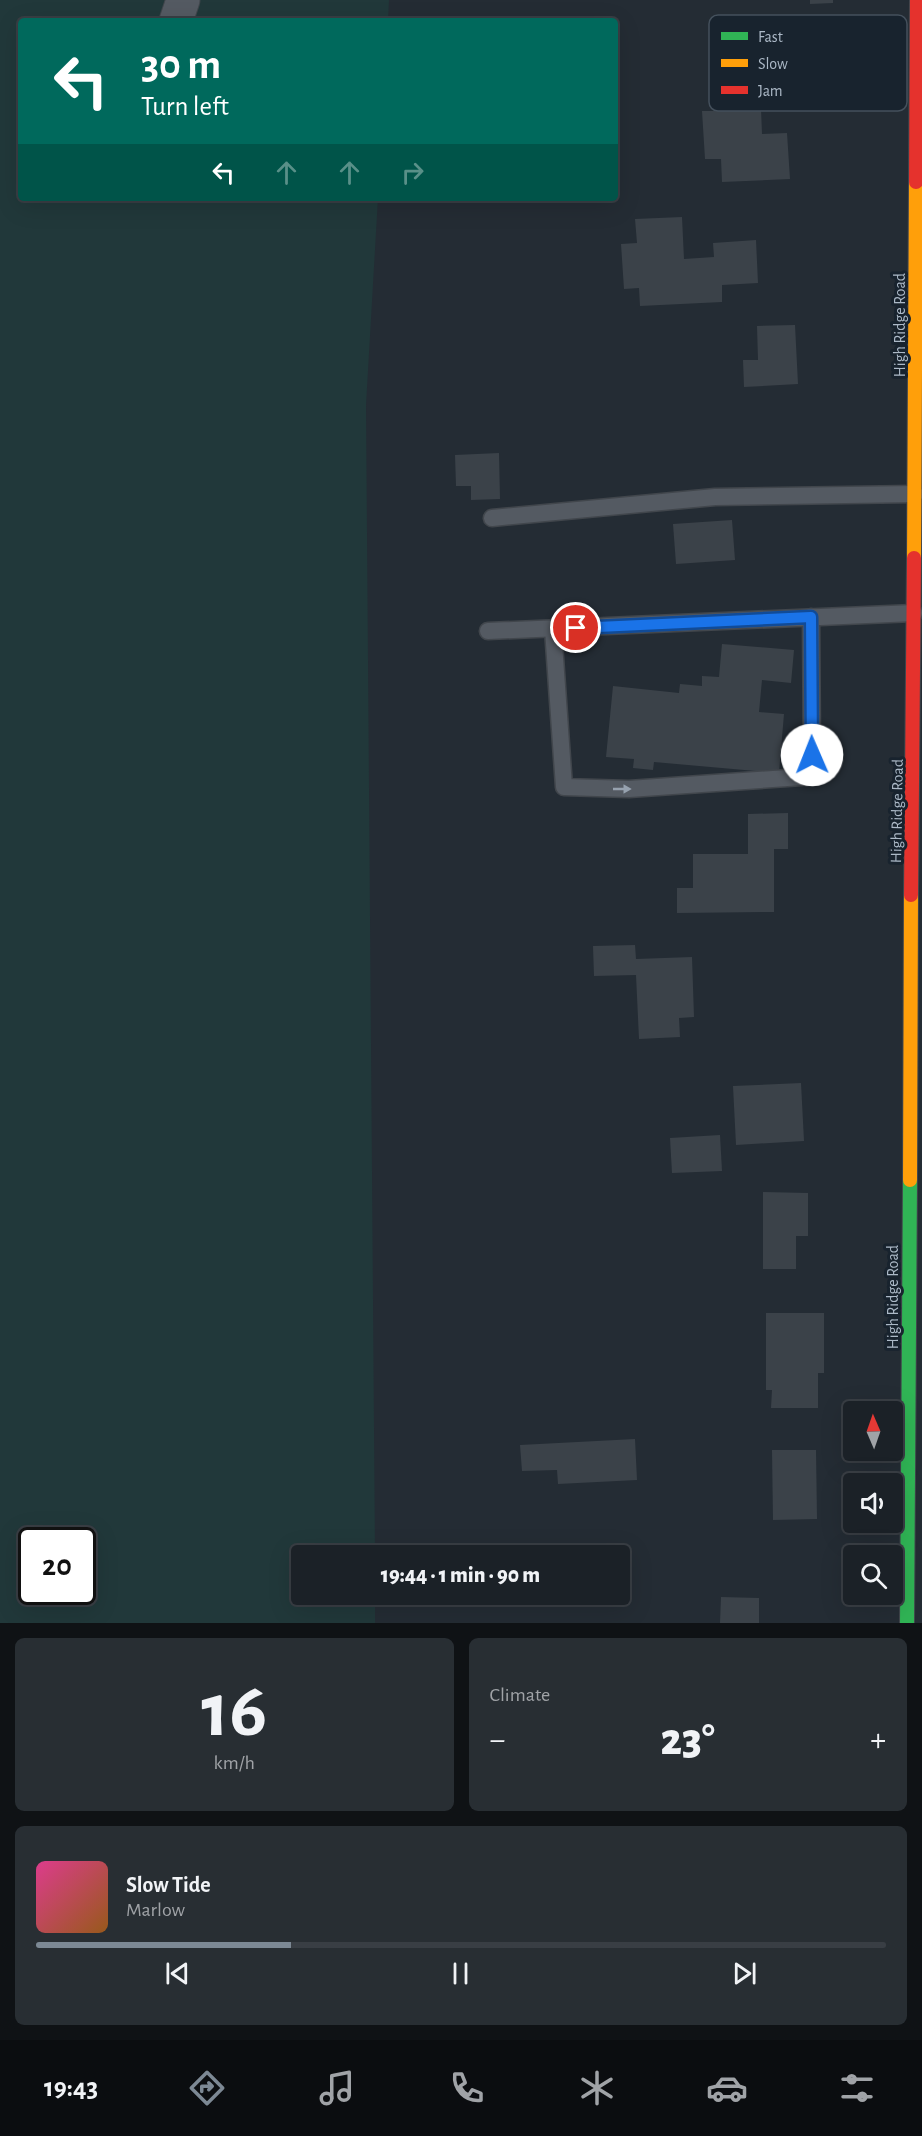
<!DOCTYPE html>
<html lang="en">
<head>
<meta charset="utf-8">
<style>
  body { margin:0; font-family:"Alegreya Sans",sans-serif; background:#282e33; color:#f1f3f6; height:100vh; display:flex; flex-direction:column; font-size:22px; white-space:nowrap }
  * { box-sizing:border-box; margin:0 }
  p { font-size:20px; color:#a0a3a7 }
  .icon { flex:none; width:33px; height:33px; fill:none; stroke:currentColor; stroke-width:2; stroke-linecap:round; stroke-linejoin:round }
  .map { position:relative; height:1623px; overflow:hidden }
  .side { display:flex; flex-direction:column; gap:15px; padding:15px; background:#0f1215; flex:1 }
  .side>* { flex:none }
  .guide { position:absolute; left:18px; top:18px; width:600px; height:183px; border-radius:6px; box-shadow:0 6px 24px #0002,0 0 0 2px #393e44; background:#00695c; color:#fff; overflow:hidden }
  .needle { width:39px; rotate:358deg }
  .fabs { position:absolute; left:843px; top:1401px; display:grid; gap:12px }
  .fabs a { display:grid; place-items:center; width:60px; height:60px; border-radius:6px; background:#1b2127; box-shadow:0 6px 24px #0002,0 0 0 2px #393e44; font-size:30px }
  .speed { position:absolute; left:18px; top:1527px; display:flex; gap:12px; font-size:30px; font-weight:700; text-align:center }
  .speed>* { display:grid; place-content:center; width:78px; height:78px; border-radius:50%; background:#1b2127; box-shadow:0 6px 24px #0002,0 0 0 2px #393e44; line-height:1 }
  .speed .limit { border:3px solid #111; border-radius:9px; background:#fff; color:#111 }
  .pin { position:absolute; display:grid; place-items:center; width:51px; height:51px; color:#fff; margin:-26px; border:3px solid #fff; border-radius:50%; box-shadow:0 2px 6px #0007 }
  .me { position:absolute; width:66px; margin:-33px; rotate:359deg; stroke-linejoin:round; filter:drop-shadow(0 0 4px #0008) }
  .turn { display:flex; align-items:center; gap:21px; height:126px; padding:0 24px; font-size:27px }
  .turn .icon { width:78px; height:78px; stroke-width:2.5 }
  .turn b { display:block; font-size:42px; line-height:51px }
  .lanes { display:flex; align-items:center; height:57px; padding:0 24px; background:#0003; justify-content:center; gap:30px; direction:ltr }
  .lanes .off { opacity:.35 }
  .big { font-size:45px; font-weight:800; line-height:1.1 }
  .side .tile { flex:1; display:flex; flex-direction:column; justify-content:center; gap:9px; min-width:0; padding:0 21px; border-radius:9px; background:#282e33 }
  .side .dial { align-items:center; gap:0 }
  .dial b { font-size:78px; line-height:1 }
  .song { display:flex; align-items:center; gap:18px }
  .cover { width:72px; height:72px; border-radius:9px; background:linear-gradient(135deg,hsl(330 70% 55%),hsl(30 70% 35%)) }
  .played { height:6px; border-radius:3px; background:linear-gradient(90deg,#7c8894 30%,#393e44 30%) }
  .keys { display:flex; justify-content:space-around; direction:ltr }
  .heat { display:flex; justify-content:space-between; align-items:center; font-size:33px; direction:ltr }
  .side .tiles { flex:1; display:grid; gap:15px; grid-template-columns:1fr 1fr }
  .tile:last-child { grid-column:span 2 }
  .trip { position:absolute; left:291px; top:1545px; width:339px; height:60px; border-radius:6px; background:#1b2127; box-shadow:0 6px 24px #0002,0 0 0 2px #393e44; font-weight:800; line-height:60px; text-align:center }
  .dock { display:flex; height:96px; justify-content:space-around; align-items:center; background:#0b0d10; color:#a0a3a7 }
  .dock .icon { width:42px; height:42px }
  .dock .on { color:#7c8894 }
  .dock b { font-size:27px; color:#f1f3f6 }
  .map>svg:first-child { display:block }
  .green { fill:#21383a; fill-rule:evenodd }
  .building { fill:#3b4249 }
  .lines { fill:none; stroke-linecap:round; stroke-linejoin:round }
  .lane-casing { stroke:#41464c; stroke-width:19 }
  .street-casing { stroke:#41464c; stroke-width:35 }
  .fast-casing { stroke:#41464c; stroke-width:16 }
  .slow-casing { stroke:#41464c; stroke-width:16 }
  .jam-casing { stroke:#41464c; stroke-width:16 }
  .lane { stroke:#545a62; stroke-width:16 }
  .street { stroke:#545a62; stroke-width:33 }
  .fast { stroke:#30b455; stroke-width:14 }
  .slow { stroke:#ff9f0a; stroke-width:14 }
  .jam { stroke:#e5322d; stroke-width:14 }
  .oneway { fill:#96a1ae }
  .route-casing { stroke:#114b97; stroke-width:15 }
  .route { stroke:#1a73e8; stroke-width:10 }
  .labels { text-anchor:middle; stroke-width:6; stroke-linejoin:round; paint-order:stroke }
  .street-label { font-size:16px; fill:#acb9c7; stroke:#18232e }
  .key { fill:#18232e; stroke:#44505c; stroke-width:1.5 }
  .key-label { font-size:16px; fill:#acb9c7 }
</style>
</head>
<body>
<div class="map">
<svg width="922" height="1623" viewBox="0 0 922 1623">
  <rect width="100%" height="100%" fill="#242c34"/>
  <path class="green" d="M0 0H389L388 21H21V198H378L366 405 375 1555 302 1556V1594L375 1595V1623H0ZM32 1540H82V1592H32Z"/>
  <g class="building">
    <path d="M810 0H833V3L810 4Z"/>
    <path d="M760 83 762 134 787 133 790 179 722 182 721 159H705L702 111H718L716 85Z"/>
    <path d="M682 217 684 259 714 257 713 243 756 240 758 283 722 285V302L640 306 639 288 624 289 621 244 637 243 635 219Z"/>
    <path d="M795 325 798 384 744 387 743 360H758L757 326Z"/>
    <path d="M499 453 500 499 471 500V486H456L455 455Z"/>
    <path d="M732 520 735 560 676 564 673 524Z"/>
    <path d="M722 644 794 650 791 683 762 680 759 712 784 714 779 773 654 762 653 770 633 768 634 759 606 757 613 686 679 693 680 684 702 686V676L719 677Z"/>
    <path d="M788 813V849H774V912L677 913V888H693V854H748V814Z"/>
    <path d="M635 945 636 959 692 957 694 1017 679 1018 680 1037 639 1039 636 975 594 976 593 946Z"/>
    <path d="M801 1083 804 1141 736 1145 733 1086Z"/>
    <path d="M720 1135 722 1171 672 1173 670 1138Z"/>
    <path d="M763 1192 808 1193V1236H796V1269H763Z"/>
    <path d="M766 1313H824V1373H818V1408H771L772 1390H766Z"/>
    <path d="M635 1439 637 1480 558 1484 557 1470 522 1471 520 1445Z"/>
    <path d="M772 1450H816L817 1519 773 1520Z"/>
    <path d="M721 1597 759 1598V1623H720Z"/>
  </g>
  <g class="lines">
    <defs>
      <g id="lane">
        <path d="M492 518 715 497 915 494"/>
        <path d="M553 629 564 787 629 789 802 777 808 771 812 755 811 617"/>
        <path d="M488 631 914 613"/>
      </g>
      <path id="street" d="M176 21 183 0"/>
      <path id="fast" d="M907 1623 910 1180"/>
      <g id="slow">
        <path d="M914 558 916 182"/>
        <path d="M910 1180 911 895"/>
      </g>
      <g id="jam">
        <path d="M916 182 917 0"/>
        <path d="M911 895 914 558"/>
      </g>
    </defs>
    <use href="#lane" class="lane-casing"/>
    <use href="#street" class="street-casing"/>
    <use href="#fast" class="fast-casing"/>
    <use href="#slow" class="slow-casing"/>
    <use href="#jam" class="jam-casing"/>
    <use href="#lane" class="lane"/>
    <use href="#street" class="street"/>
    <use href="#fast" class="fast"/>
    <use href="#slow" class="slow"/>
    <use href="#jam" class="jam"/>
  </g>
  <defs><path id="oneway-solid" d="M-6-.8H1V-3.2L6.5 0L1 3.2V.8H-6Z" transform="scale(1.5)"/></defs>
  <use class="oneway" href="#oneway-solid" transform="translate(622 789)"/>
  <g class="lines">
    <defs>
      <path id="route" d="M576 628 811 617 812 755"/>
    </defs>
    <use href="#route" class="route-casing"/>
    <use href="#route" class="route"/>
  </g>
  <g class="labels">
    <g class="street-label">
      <text transform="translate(899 325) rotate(-90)" y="6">High Ridge Road</text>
      <text transform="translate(896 811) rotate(-89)" y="6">High Ridge Road</text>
      <text transform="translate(892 1297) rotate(-90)" y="6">High Ridge Road</text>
    </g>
  </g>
  <rect x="709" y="15" width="198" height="96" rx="9" class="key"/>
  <rect x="721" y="32" width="27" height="8" fill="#30b455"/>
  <rect x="721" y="59" width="27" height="8" fill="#ff9f0a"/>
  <rect x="721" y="86" width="27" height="8" fill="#e5322d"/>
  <g class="key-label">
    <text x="758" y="42">Fast</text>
    <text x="758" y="69">Slow</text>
    <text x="758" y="96">Jam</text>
  </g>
</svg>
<div class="fabs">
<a><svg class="needle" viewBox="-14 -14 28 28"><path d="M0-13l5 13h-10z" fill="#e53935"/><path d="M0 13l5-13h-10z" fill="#a0a3a7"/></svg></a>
<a><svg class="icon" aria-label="sound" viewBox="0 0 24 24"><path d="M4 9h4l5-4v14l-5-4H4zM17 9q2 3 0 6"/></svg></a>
<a><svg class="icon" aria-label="search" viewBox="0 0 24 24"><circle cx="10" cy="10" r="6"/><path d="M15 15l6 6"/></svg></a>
</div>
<div class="speed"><div class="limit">20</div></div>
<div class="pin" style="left:576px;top:628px;background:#d93025"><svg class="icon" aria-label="arrive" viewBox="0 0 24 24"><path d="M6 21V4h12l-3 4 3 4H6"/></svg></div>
<svg class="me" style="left:812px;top:755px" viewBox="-20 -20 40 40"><circle r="19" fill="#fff"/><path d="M0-13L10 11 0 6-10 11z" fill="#1a73e8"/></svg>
<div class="trip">19:44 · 1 min · 90 m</div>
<div class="guide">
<div class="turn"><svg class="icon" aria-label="left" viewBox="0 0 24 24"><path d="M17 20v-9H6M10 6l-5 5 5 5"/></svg><div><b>30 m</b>Turn left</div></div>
<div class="lanes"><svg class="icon" aria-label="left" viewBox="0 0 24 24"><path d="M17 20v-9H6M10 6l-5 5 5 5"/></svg><svg class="icon off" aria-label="ahead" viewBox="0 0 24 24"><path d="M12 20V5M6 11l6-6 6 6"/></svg><svg class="icon off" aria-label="ahead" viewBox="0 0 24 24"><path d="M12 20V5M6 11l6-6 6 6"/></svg><svg class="icon off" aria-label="right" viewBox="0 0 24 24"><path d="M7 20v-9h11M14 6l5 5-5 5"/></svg></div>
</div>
</div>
<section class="side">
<div class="tiles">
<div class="tile dial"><b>16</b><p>km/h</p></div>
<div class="tile"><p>Climate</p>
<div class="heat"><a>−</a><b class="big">23°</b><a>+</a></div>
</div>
<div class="tile">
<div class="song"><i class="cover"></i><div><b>Slow Tide</b><p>Marlow</p></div></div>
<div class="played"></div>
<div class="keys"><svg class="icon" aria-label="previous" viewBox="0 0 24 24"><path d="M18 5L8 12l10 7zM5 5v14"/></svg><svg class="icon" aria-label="pause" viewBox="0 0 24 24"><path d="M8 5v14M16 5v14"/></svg><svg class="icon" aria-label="next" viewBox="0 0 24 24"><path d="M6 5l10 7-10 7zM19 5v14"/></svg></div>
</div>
</div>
</section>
<nav class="dock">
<b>19:43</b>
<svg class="icon on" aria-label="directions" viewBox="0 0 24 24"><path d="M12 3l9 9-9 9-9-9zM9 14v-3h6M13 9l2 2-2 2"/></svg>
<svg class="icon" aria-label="music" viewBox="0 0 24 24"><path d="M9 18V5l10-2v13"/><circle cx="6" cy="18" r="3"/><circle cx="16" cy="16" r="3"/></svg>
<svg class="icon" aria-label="phone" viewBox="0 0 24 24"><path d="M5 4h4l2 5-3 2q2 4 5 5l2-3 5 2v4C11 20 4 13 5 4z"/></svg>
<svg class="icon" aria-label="climate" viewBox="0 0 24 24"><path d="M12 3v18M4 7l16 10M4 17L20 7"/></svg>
<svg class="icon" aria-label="car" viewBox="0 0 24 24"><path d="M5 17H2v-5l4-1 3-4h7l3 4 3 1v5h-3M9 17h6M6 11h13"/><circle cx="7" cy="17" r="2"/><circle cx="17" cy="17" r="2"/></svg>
<svg class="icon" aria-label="filters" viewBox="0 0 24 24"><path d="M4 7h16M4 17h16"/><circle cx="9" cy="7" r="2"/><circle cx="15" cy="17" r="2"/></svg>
</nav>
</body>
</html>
